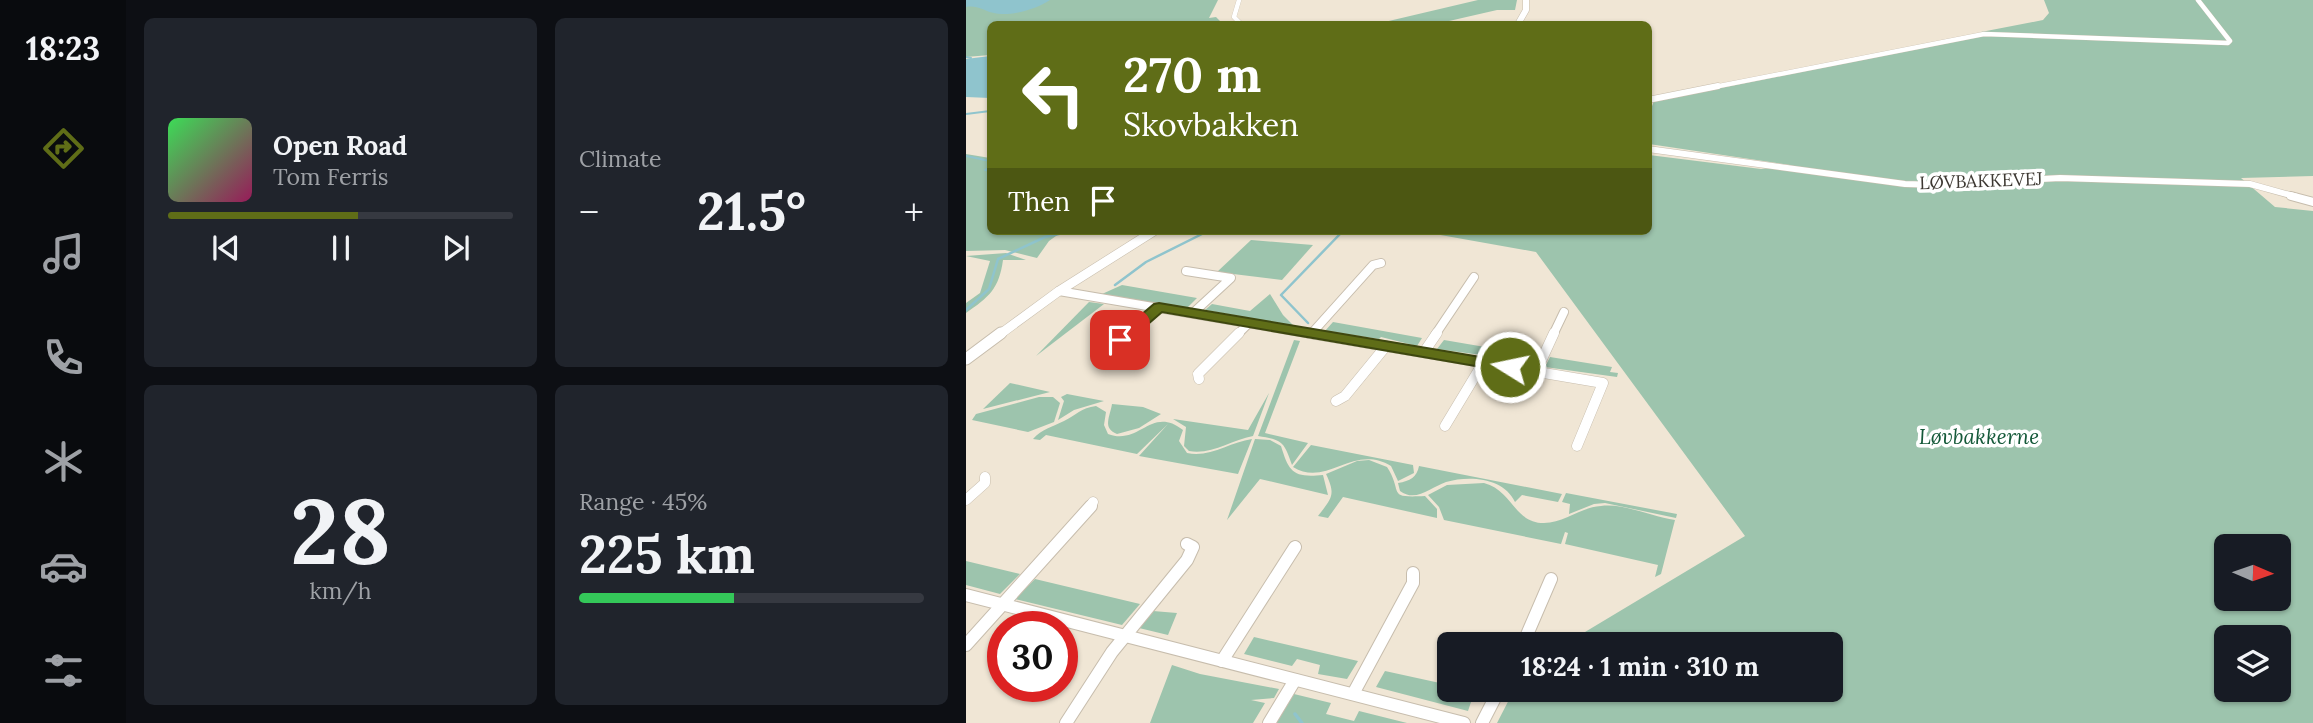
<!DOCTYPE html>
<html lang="en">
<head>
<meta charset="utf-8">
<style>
  body { margin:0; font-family:Lora,serif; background:#20242c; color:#f1f3f6; height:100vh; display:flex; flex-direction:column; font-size:26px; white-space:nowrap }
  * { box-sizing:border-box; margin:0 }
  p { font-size:23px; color:#9ea1a6 }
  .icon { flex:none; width:38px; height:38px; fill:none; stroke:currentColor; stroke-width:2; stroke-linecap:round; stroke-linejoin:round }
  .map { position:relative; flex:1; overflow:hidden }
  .drawer { display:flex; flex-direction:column; gap:18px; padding:18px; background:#0d0f14; width:840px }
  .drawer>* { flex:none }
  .banner { position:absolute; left:21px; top:21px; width:665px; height:214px; border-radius:10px; box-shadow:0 2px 5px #0004; background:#5f6d17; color:#fff; overflow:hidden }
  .needle { width:46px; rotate:92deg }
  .tools { position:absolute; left:1248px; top:534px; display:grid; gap:14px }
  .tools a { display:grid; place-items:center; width:77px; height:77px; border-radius:10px; background:#171b24; box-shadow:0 2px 5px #0004; font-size:35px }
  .speed { position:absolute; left:21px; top:611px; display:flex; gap:14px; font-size:35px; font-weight:700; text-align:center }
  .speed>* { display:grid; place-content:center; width:91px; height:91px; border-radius:50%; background:#171b24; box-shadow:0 2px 5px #0004; line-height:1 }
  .speed .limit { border:10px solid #d22; background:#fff; color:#111 }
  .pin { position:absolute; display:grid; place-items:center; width:60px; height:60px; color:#fff; margin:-30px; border-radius:14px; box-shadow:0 4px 10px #0006 }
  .me { position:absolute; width:77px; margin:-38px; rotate:280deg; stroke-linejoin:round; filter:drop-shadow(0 0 5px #0008) }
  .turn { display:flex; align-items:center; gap:24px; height:147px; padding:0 21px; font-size:32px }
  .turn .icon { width:91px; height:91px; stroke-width:2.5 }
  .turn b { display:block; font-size:49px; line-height:60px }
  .then { display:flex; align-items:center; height:66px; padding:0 21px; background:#0003; gap:14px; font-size:26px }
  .big { font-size:52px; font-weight:700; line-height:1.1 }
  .drawer .card { flex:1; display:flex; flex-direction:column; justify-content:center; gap:10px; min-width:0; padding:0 24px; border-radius:10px; background:#20242c }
  .drawer .dial { align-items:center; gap:0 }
  .dial b { font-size:91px; line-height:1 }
  .song { display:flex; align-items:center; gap:21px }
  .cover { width:84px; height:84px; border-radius:10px; background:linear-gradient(135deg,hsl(130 70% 55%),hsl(330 70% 35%)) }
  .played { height:7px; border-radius:4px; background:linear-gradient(90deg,#5f6d17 55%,#363941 55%) }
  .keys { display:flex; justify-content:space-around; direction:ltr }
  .heat { display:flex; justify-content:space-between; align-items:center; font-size:38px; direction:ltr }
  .charge { height:10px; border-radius:5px; background:linear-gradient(90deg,#34c759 45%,#363941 0) }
  .drawer .tiles { flex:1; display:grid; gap:18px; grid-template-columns:repeat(2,1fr) }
  .trip { position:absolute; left:471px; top:632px; width:406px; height:70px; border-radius:10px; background:#171b24; box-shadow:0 2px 5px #0004; font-weight:700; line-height:70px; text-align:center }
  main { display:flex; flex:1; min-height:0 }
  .tabs { display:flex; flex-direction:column; width:126px; justify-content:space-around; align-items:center; background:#090b0e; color:#9ea1a6 }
  .tabs .icon { width:49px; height:49px }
  .tabs .active { color:#5f6d17 }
  .tabs b { font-size:32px; color:#f1f3f6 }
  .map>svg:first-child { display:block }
  .green { fill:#9dc4ad; fill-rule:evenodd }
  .water { fill:#8fc4cd }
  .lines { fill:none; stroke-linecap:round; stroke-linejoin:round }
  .stream-far2 { stroke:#8fc4cd; stroke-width:2 }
  .stream-far1 { stroke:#8fc4cd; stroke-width:2.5 }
  .stream { stroke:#8fc4cd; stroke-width:3.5 }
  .minor-far4-casing { stroke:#c7bdad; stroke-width:5 }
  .minor-far3-casing { stroke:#c7bdad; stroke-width:7 }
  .minor-far2-casing { stroke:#c7bdad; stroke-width:10 }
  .minor-far1-casing { stroke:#c7bdad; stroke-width:11 }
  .minor-casing { stroke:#c7bdad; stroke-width:14 }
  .tertiary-far2-casing { stroke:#c7bdad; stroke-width:7 }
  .tertiary-far1-casing { stroke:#c7bdad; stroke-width:10 }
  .tertiary-casing { stroke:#c7bdad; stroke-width:13 }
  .minor-far4 { stroke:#fff; stroke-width:4.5 }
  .minor-far3 { stroke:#fff; stroke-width:6 }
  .minor-far2 { stroke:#fff; stroke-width:8 }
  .minor-far1 { stroke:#fff; stroke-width:10 }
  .minor { stroke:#fff; stroke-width:12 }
  .tertiary-far2 { stroke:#fff; stroke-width:6 }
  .tertiary-far1 { stroke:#fff; stroke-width:9 }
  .tertiary { stroke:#fff; stroke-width:11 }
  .route { fill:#5f6d17; stroke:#3e470f; stroke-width:2 }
  .labels { text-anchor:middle; stroke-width:7; stroke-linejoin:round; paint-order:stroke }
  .far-street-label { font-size:18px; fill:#3d3832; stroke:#fff }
  .park-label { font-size:21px; font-style:italic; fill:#145939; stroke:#fff }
</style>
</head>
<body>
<main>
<nav class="tabs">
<b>18:23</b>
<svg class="icon active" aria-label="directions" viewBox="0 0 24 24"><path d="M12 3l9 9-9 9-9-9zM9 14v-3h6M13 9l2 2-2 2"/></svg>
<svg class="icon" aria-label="music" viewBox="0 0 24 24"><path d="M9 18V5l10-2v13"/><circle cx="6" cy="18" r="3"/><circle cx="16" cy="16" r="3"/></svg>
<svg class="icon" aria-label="phone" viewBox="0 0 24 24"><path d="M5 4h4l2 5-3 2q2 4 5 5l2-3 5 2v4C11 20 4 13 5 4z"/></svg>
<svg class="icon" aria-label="climate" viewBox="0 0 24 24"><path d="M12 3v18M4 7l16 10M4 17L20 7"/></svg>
<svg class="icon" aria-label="car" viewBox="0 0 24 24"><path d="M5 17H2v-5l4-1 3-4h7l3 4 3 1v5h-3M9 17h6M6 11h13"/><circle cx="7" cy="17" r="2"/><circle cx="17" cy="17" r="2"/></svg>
<svg class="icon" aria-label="filters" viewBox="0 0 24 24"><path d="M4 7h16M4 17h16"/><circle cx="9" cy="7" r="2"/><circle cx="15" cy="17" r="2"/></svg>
</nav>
<section class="drawer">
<div class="tiles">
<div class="card">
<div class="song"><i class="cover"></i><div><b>Open Road</b><p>Tom Ferris</p></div></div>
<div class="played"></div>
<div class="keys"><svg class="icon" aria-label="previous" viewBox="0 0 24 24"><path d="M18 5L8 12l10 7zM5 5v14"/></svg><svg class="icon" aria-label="pause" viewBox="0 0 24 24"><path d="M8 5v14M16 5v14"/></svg><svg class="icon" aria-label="next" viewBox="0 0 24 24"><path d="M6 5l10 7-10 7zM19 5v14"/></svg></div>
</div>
<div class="card"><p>Climate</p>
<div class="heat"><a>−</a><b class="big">21.5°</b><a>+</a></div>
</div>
<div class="card dial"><b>28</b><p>km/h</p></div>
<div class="card"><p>Range · 45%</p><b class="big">225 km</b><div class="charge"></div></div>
</div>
</section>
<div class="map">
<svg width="1347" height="723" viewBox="0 0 1347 723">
  <rect width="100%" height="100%" fill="#f0e6d5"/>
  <g class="green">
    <path d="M0 0H252L243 18 250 17 257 24H24V55L0 57Z"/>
    <path d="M512 0H551L549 10H531L470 24H410Z"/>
    <path d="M1078 0H1347V176L1275 178 1309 207 1347 211V723H531L548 690H864V644H599L779 536 570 252 452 231H682L683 155 795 169 824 165 683 144V114L688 101 1018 36 1116 37 1015 32 1077 20 1083 13ZM1260 546H1312V598H1260ZM1260 637H1312V690H1260Z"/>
    <path d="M0 154 24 158V231H97L83 241 71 258 39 250 0 251Z"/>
    <path d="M285 240 347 245 316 280 251 272Z"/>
    <path d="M40 253 60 260H37C33 289 23 297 0 313V303L14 293 24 261 0 256Z"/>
    <path d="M156 285 231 298 220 309 136 294Z"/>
    <path d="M304 294 317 315 328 326 239 310 246 304 284 311Z"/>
    <path d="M123 302 138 304 70 356Z"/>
    <path d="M367 322 456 338 451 346 415 337 413 339 359 331Z"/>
    <path d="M328 340 334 341 299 433 342 443 326 465C318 441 316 440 292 436Z"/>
    <path d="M478 340 571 356 564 367 528 361 530 357 471 349Z"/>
    <path d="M584 357 646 367 644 372 652 373 651 377 579 367Z"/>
    <path d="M44 383 84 392 17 409Z"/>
    <path d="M303 393 287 436C265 440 246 455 223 451L218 446 220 427 207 419 282 430Z"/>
    <path d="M101 394 138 401 108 410 92 420 98 401 95 397Z"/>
    <path d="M73 397H87L94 403 88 422 62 432 6 420 10 414Z"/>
    <path d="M146 404 177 407 195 414 173 428 151 434C136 428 144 417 146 404Z"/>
    <path d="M130 406 140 412 138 425 142 434C174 446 185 405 217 430L213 441 221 453C244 458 264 442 286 439L272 474 173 456 202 424 171 454 80 435 74 440 67 439C76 429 86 427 98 421 110 415 115 408 130 406Z"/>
    <path d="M289 439 304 440 315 446C323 472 327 478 357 475L362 495 294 479 261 520Z"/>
    <path d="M345 445 447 465 448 473 432 481 425 466C387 443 361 488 327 467Z"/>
    <path d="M403 460 421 467C438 493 419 498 459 496L471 509V518L377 497 362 518 352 516C366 498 370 495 360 474L391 461Z"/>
    <path d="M453 466 596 494 592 502 556 495 549 502C538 478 504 475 480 482 465 487 450 503 434 491L432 483C444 481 451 477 453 466Z"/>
    <path d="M518 483C546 490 548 523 578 523 598 523 615 507 635 506 658 503 686 517 709 520L695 574 689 577 692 565 599 544 602 533 599 532 595 544 478 520 473 507 462 495 481 485Z"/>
    <path d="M600 493 711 514 710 518 639 503 628 504 603 514 604 504 596 502Z"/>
    <path d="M0 561 54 574 34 594 0 585Z"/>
    <path d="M69 579 174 604 156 625 49 599Z"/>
    <path d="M187 611 211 613 202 635 173 628Z"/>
    <path d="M288 637 392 661 381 679 352 674 354 665 331 659 326 666 278 654Z"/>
    <path d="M206 665 234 674 313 689 308 698 285 700 299 703 287 723H184Z"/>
    <path d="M419 671 483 685V690H509L502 711 410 687Z"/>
    <path d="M328 694 365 703 360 714 388 721 393 711 441 723H310Z"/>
  </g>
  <g class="water">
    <path d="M0 0H84C71 9 44 17 28 13 17 11 12 5 0 7Z"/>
    <path d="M24 56V98L0 97V59Z"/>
  </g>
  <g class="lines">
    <g class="stream-far2">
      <path d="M0 57 5 58"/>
      <path d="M0 114 24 111"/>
      <path d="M0 156 24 161"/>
      <path d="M24 167 19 170 24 171"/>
    </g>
    <g class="stream-far1">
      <path d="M149 285 180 262 242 231"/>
      <path d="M0 310 23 289 32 259 79 237 106 231"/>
      <path d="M342 323 315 295 375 233 370 231"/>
    </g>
    <path class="stream" d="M329 714 336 723"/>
    <defs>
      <g id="minor-far4">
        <path d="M273 0 268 17 275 24"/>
        <path d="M743 88 1018 34 1262 43 1264 41 1232 0"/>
      </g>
      <g id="minor-far3">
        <path d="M682 100 752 86"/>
        <path d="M682 149 939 184 972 185 1094 178 1284 184 1331 197"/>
      </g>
      <g id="minor-far2">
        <path d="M1325 196 1347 202"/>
        <path d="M220 271 265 278 227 313"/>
        <path d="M93 291 352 335"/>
        <path d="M346 333 407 265 415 263"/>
        <path d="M160 335 193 307"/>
        <path d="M271 335 283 323"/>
        <path d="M469 335 508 277"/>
        <path d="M587 335 598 312"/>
      </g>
      <g id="minor-far1">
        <path d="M342 333 637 383 611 446"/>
        <path d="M458 352 471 333"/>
        <path d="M130 356 138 354 162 333"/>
        <path d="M570 372 588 333"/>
        <path d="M233 379 232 374 273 333"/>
        <path d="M370 401 379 396 420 346"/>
        <path d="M479 426 517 363"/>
        <path d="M0 500 19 483V477"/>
        <path d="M124 507 127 502"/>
      </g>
      <g id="minor">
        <path d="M0 595 498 723"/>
        <path d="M557 644 585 579"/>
        <path d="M0 645 125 506"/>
        <path d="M256 661 329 547"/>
        <path d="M387 694 447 583V573"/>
        <path d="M100 723 146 652 221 560 227 547 221 544"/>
        <path d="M303 723 329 680"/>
        <path d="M516 723 533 690"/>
      </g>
      <path id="tertiary-far2" d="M552 24 560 10V0"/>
      <path id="tertiary-far1" d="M33 335 93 291 188 231"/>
      <path id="tertiary" d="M0 359 35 333"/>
    </defs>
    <use href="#minor-far4" class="minor-far4-casing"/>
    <use href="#minor-far3" class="minor-far3-casing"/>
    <use href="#minor-far2" class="minor-far2-casing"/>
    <use href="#minor-far1" class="minor-far1-casing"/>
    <use href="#minor" class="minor-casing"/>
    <use href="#tertiary-far2" class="tertiary-far2-casing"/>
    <use href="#tertiary-far1" class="tertiary-far1-casing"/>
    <use href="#tertiary" class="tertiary-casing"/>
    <use href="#minor-far4" class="minor-far4"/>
    <use href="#minor-far3" class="minor-far3"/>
    <use href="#minor-far2" class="minor-far2"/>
    <use href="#minor-far1" class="minor-far1"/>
    <use href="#minor" class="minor"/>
    <use href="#tertiary-far2" class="tertiary-far2"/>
    <use href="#tertiary-far1" class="tertiary-far1"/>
    <use href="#tertiary" class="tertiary"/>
  </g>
  <path class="route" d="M193 303 544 362 552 367 544 372 196 312 159 344H149L146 340 149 337 188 304Z"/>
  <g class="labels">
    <g class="far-street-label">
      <text transform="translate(1015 181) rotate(-2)" y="6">LØVBAKKEVEJ</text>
    </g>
    <g class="park-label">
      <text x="1013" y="444">Løvbakkerne</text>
    </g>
  </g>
</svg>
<div class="tools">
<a><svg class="needle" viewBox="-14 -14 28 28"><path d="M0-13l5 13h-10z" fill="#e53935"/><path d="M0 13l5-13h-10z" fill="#9ea1a6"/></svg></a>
<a><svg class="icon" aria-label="layers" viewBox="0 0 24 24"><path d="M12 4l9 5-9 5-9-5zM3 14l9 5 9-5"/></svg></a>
</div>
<div class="speed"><div class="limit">30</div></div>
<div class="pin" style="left:154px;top:340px;background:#d93025"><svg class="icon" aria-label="arrive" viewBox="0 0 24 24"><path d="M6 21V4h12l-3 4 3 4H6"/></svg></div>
<svg class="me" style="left:544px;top:367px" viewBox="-20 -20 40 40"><circle r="17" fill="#5f6d17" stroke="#fff" stroke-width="3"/><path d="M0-11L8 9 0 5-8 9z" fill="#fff"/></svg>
<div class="trip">18:24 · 1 min · 310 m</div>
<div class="banner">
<div class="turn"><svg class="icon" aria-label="left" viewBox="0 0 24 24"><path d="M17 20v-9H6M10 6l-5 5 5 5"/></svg><div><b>270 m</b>Skovbakken</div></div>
<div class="then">Then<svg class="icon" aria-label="arrive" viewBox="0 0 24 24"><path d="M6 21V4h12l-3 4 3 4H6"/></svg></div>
</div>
</div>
</main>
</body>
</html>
